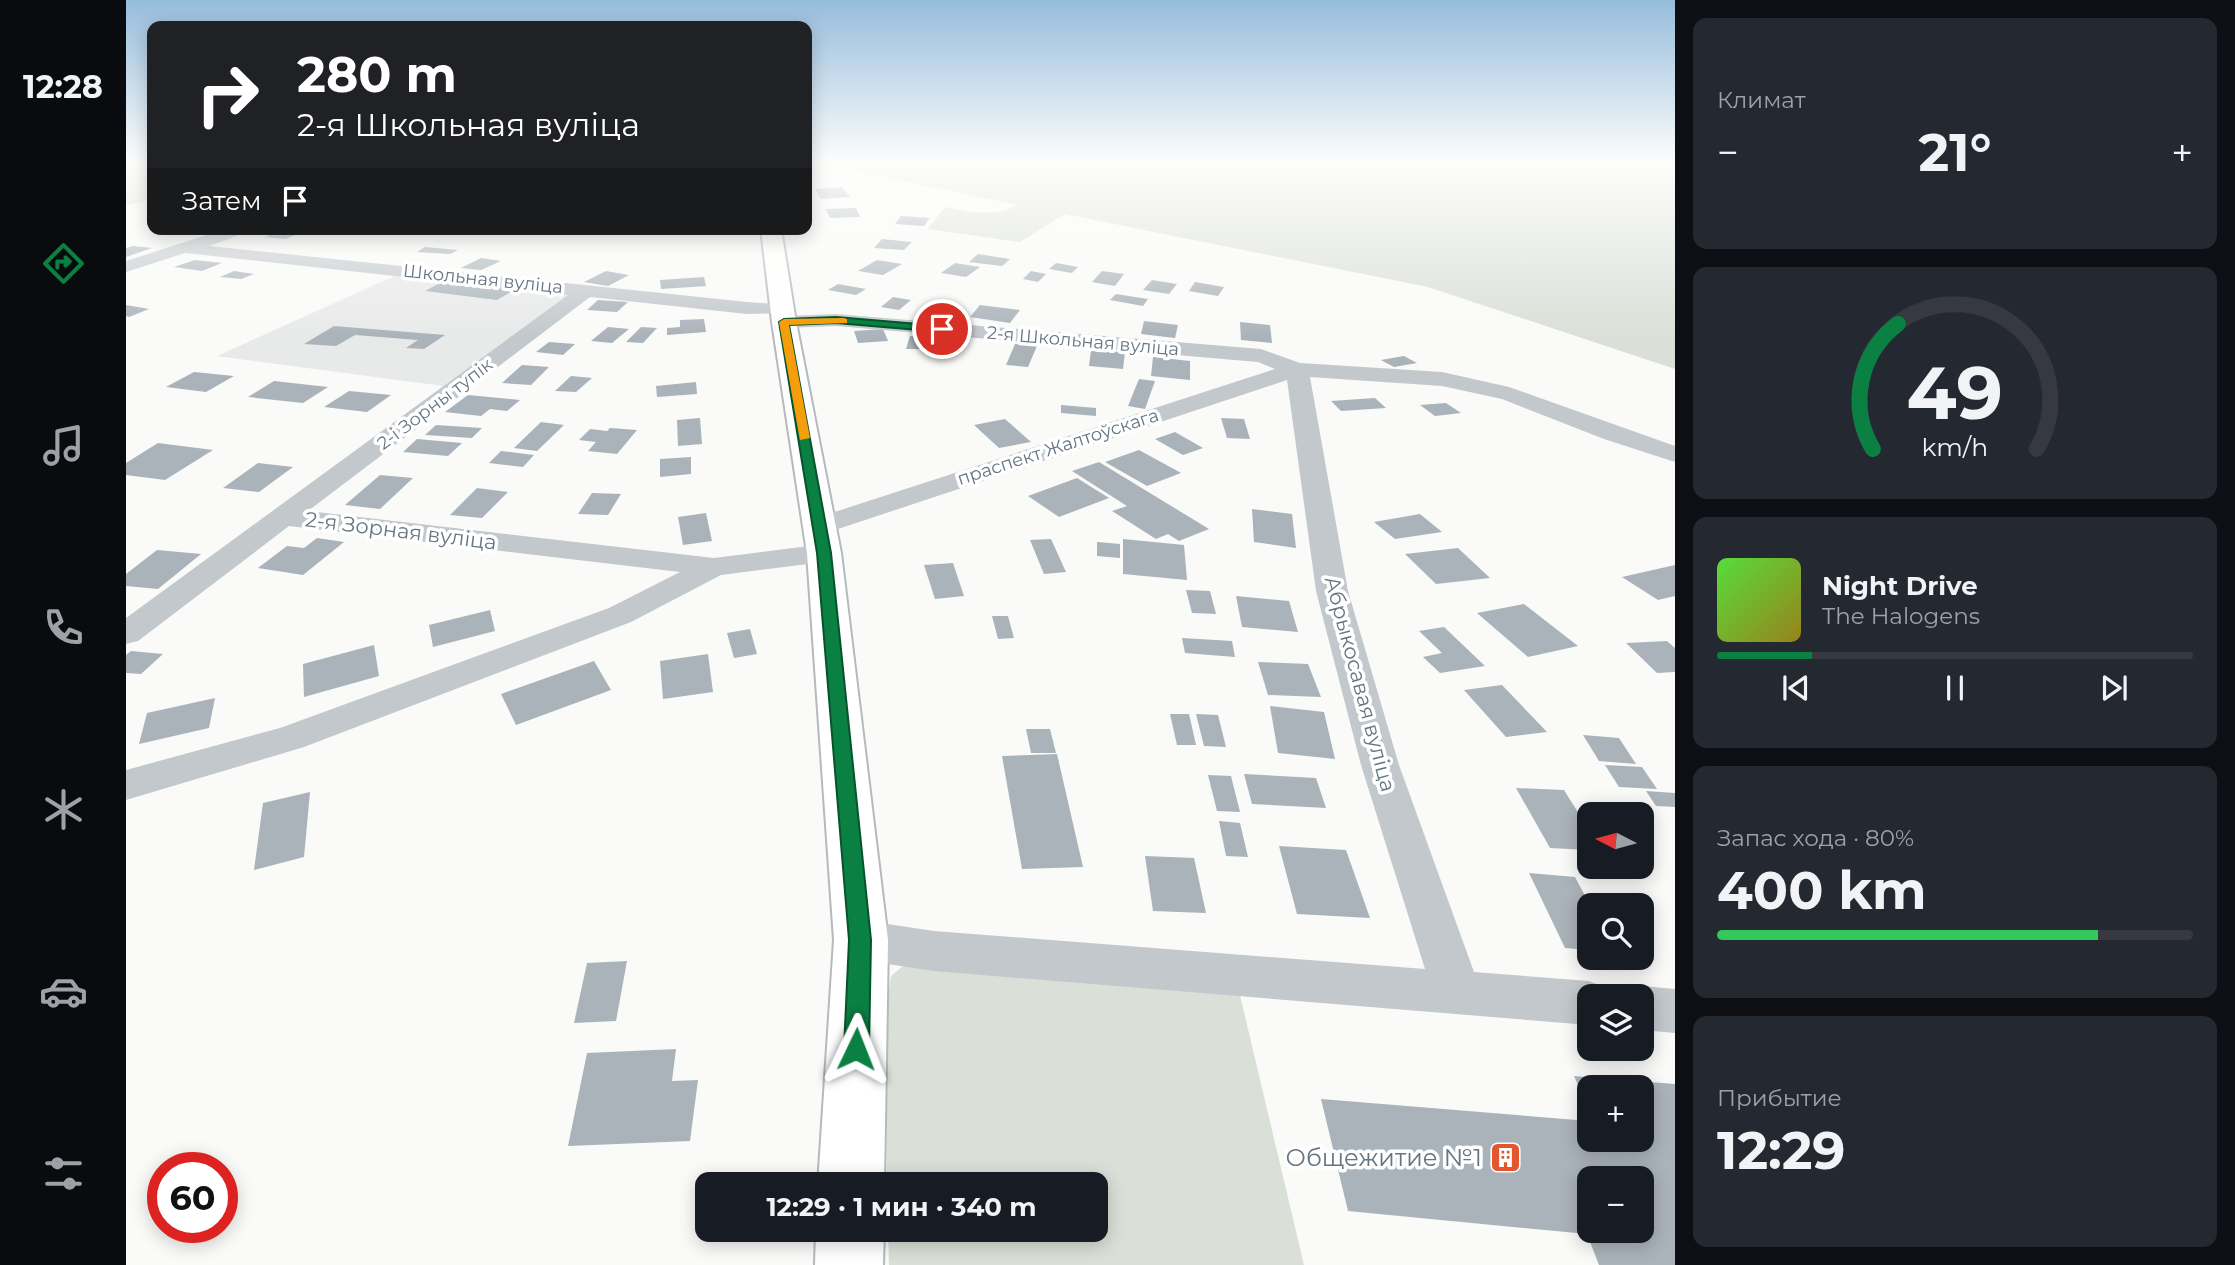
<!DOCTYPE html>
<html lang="ru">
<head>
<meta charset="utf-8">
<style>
  body { margin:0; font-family:Montserrat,sans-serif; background:#242831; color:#f1f3f6; height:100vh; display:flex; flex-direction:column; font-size:26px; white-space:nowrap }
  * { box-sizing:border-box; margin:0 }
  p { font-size:23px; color:#9ea1a6 }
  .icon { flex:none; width:38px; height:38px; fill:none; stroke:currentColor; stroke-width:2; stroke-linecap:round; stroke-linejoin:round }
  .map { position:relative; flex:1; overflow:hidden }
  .sheet { display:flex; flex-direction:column; gap:18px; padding:18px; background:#0d0f14; width:560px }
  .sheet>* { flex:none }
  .top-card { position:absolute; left:21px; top:21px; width:665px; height:214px; border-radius:14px; box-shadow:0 4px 18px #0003; background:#202124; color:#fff; overflow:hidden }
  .needle { width:46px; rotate:276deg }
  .tools { position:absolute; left:1451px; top:802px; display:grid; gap:14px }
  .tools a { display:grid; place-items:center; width:77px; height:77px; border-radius:14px; background:#171b24; box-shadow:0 4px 18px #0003; font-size:35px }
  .speed { position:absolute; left:21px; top:1152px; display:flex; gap:14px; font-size:35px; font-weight:700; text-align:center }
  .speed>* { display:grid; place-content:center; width:91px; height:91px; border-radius:50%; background:#171b24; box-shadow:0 4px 18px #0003; line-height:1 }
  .speed .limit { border:10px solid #d22; background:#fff; color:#111 }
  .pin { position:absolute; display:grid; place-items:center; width:60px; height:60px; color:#fff; margin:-30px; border:4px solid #fff; border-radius:50%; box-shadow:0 2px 7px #0007 }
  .me { position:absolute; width:77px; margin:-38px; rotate:2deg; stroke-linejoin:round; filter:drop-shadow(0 0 5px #0008) }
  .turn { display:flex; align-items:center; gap:24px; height:147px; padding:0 35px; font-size:32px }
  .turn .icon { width:91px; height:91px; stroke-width:2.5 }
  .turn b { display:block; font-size:49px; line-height:60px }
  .then { display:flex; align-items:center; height:66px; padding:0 35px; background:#0003; gap:14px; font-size:26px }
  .big { font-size:52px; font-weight:700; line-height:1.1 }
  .sheet .card { flex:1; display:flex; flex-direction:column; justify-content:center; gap:10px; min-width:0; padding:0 24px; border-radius:14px; background:#242831 }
  .sheet .dial { align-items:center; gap:0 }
  .dial svg { height:182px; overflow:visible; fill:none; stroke:#363941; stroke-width:7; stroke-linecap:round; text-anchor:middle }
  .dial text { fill:#f1f3f6; stroke:none }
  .song { display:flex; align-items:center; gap:21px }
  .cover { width:84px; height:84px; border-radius:10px; background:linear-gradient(135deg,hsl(110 70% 55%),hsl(50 70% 35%)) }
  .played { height:7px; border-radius:4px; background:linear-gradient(90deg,#0b8043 20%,#363941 20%) }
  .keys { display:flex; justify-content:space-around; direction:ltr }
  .heat { display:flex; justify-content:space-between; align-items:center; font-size:38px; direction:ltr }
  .charge { height:10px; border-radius:5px; background:linear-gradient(90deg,#34c759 80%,#363941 0) }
  .trip { position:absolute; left:569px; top:1172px; width:413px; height:70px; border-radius:14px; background:#171b24; box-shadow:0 4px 18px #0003; font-weight:700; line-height:70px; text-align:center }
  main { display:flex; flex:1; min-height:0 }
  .dock { display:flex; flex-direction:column; width:126px; justify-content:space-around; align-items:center; background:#090b0e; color:#9ea1a6 }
  .dock .icon { width:49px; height:49px }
  .dock .active { color:#0b8043 }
  .dock b { font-size:32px; color:#f1f3f6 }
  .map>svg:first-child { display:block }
  .built { fill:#e8e9e9 }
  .green { fill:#dadfd7 }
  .building { fill:#aab3b9; fill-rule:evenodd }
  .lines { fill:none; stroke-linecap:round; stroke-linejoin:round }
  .major-casing { stroke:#b5babe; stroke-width:4 }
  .minor { fill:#c3c8cc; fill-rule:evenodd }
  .major { fill:#fff; fill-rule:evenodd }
  .route { fill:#0b8043; stroke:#07532c; stroke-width:2 }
  .slow { fill:#f59e0b }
  .labels { text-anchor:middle; stroke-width:7; stroke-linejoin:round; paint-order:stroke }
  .far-street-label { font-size:18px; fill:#657683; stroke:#fff }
  .street-label { font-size:21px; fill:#657683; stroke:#fff }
  .near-poi-label { font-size:24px; fill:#657683; stroke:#fff; text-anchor:end }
</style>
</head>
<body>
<main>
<nav class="dock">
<b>12:28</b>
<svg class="icon active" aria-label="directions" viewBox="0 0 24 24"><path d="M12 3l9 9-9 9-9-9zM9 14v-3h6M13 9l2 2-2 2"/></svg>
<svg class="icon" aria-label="music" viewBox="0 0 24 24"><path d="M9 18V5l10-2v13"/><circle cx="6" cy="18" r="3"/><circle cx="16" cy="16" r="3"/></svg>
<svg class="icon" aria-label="phone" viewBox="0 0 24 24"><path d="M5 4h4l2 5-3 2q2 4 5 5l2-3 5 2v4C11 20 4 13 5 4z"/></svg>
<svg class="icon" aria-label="climate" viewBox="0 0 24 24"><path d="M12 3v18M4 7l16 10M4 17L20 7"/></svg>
<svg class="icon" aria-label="car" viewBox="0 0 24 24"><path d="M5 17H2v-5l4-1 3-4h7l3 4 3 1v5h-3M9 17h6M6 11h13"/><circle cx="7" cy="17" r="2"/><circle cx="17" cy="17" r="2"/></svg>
<svg class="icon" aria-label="filters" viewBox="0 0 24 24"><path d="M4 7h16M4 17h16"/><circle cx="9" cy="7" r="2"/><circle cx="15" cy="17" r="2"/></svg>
</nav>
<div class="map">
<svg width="1549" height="1265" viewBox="0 0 1549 1265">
  <rect width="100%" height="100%" fill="#fafaf8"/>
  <path class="built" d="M275 273 446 295 317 386 91 356Z"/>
  <g class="green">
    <path d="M16 161H26V199L0 206V164Z"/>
    <path d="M681 161H1509L1549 167V369L1302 287 939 214 894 242 802 229 819 207C846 212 868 218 892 205L714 168 681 173Z"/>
    <path d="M782 962 1113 991 1178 1265H763L762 1230H970V1185H761L759 1018 765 976Z"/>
  </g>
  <g class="building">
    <path d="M716 187 724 197 695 199 689 189Z"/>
    <path d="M730 208 734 217 704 218 700 209Z"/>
    <path d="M775 216 804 218 798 226 769 224Z"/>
    <path d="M158 229 178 231 160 239 139 237Z"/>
    <path d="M756 239 786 242 778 250 748 248Z"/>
    <path d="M7 246 26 248 0 257V248Z"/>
    <path d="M299 247 332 250 324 254 291 252Z"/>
    <path d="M852 254 884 259 876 266 843 262Z"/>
    <path d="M355 258 375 261 355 270 335 268Z"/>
    <path d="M69 260 96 263 76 271 48 267Z"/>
    <path d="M751 260 776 264 757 275 732 271Z"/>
    <path d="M829 263 854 267 840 277 815 273Z"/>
    <path d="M930 263 952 267 946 273 923 269Z"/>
    <path d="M108 271 128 274 115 279 94 277Z"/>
    <path d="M480 271 503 275 482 286 458 282Z"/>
    <path d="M905 271 920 274 912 282 897 279Z"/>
    <path d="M976 271 998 274 989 286 966 282Z"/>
    <path d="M578 277 580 286 535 289 534 280Z"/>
    <path d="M320 280 390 289 371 300 299 291Z"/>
    <path d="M1026 280 1051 284 1043 294 1017 290Z"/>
    <path d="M1069 282 1098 287 1092 296 1063 291Z"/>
    <path d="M712 284 740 289 730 295 702 290Z"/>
    <path d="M990 294 1022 299 1017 306 984 300Z"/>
    <path d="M767 297 785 300 773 310 755 307Z"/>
    <path d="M472 300 502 302 491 312 461 310Z"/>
    <path d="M0 305 23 309 3 317 0 316Z"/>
    <path d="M854 305 894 310 884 323 844 317Z"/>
    <path d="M578 319 580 332 541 335V328L554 327V320Z"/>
    <path d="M1018 321 1052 325 1049 338 1015 334Z"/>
    <path d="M1114 322 1144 325 1146 343 1115 340Z"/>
    <path d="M208 326 319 335 298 349 280 348 292 340 229 335 210 346 178 344Z"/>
    <path d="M482 327 503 329 486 343 465 341Z"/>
    <path d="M515 327 531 328 517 343 500 342Z"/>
    <path d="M757 329 762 341 732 343 728 331Z"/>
    <path d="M784 336 798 337 795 349H780Z"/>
    <path d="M423 342 449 344 437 355 410 352Z"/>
    <path d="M889 344 911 346 902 367 880 365Z"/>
    <path d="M965 350 999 352 997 369 963 366Z"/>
    <path d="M1278 356 1291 363 1268 367 1255 360Z"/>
    <path d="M1027 357 1064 361V380L1025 376Z"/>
    <path d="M396 365 423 367 405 385 376 383Z"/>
    <path d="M68 372 108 376 80 392 40 387Z"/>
    <path d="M445 376 466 378 450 392 429 391Z"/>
    <path d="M1013 379 1029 381 1019 409 1002 406Z"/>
    <path d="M148 381 202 387 177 403 122 397Z"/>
    <path d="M570 382 571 394 531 397 530 386Z"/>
    <path d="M223 391 265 395 241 412 198 407Z"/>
    <path d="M342 395 394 400 381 411 364 409 355 416 319 412Z"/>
    <path d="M1249 398 1260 408 1215 411 1205 401Z"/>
    <path d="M1320 403 1335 413 1309 416 1294 405Z"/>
    <path d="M935 405 970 408V416L935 413Z"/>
    <path d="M574 418 576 444 552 446 551 420Z"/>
    <path d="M1095 418 1118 419 1124 439 1101 438Z"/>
    <path d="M879 419 905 442 873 448 848 425Z"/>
    <path d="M415 422 438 425 411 451 388 448Z"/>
    <path d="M310 425 356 428 346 438 299 435Z"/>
    <path d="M484 428 511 430 491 454 462 451 470 442 453 440 464 429 481 431Z"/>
    <path d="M1049 432 1077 448 1057 455 1029 439Z"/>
    <path d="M291 439 336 443 322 456 277 452Z"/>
    <path d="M32 443 87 450 39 480 0 475V463Z"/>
    <path d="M1013 450 1055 473 1021 486 979 462Z"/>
    <path d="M375 451 408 455 397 467 363 463Z"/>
    <path d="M565 457V474L534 477V459Z"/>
    <path d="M973 462 1083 529 1053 541 1042 534 1030 539 986 511 1001 506 946 471Z"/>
    <path d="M132 463 167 467 133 492 97 488Z"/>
    <path d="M254 475 287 478 254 509 219 505Z"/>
    <path d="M951 478 983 498 933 517 902 496Z"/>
    <path d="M351 488 382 492 356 518 324 515Z"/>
    <path d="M466 493 495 494 482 515 452 514Z"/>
    <path d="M1126 509 1166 514 1170 548 1128 542Z"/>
    <path d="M580 513 586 541 557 545 552 517Z"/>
    <path d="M1294 514 1316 532 1269 539 1248 522Z"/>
    <path d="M191 538 218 542 177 575 132 568 161 546 178 548Z"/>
    <path d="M925 539 940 572 918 574 904 540Z"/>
    <path d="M997 539 1058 545 1061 580 997 574Z"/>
    <path d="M971 542 994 544V558L971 556Z"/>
    <path d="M1332 548 1364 578 1310 584 1279 554Z"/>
    <path d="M31 550 75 554 32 589 0 586V574Z"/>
    <path d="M827 563 838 596 809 599 798 565Z"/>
    <path d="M1549 565V596L1532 600 1496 577Z"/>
    <path d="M1060 590 1084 591 1090 614 1066 613Z"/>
    <path d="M1110 596 1163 601 1172 632 1116 627Z"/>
    <path d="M1398 604 1452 646 1402 657 1351 613Z"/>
    <path d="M364 610 369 631 307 647 303 625Z"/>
    <path d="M866 616H882L888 638 872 639Z"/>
    <path d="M1318 627 1359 666 1314 673 1297 657 1316 653 1293 631Z"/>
    <path d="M624 629 631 654 608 658 601 633Z"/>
    <path d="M1056 638 1106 641 1109 657 1059 653Z"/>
    <path d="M1541 641 1549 648V672L1531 673 1500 643Z"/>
    <path d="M248 645 253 676 178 697 177 664Z"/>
    <path d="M5 651 37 654 15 674 0 673V655Z"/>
    <path d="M582 654 587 692 537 699 534 661Z"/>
    <path d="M468 661 485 690 390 725 375 694Z"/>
    <path d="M1132 662 1182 664 1195 697 1142 695Z"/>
    <path d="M1376 685 1421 732 1380 737 1338 690Z"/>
    <path d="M89 698 83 728 13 744 21 713Z"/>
    <path d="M1144 706 1198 712 1209 759 1152 753Z"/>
    <path d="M1044 714H1063L1070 745H1051Z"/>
    <path d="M1070 714 1092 715 1100 747 1078 746Z"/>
    <path d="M900 729H924L930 753H905Z"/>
    <path d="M1457 735 1493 738 1510 764 1473 761Z"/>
    <path d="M931 754 957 867 896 869 876 756Z"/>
    <path d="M1479 765 1516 767 1531 789 1493 787Z"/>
    <path d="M1118 774 1190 778 1200 808 1126 804Z"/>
    <path d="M1082 775 1105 776 1114 812 1091 811Z"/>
    <path d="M1390 788 1438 790 1463 830V850L1424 848Z"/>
    <path d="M1520 791 1549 793V807L1530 806Z"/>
    <path d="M184 792 178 857 128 870 137 803Z"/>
    <path d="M1093 821 1114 823 1122 857 1100 856Z"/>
    <path d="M1153 846 1220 850 1244 918 1171 914Z"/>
    <path d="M1019 856 1068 858 1080 913 1027 911Z"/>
    <path d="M1403 873 1449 877 1464 905 1463 950 1439 948Z"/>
    <path d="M501 961 490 1021 448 1023 461 963Z"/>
    <path d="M550 1049 546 1081 572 1080 564 1141 442 1146 461 1053Z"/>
    <path d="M1448 1076 1549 1084V1265H1473L1461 1234 1222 1211 1195 1099 1463 1121V1139H1516V1087H1463V1109ZM1463 1178H1516V1230H1463Z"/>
  </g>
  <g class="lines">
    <defs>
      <g id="major">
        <path d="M635 229H655L670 322 715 553 762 940 758 1185H692L708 940 681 553 646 322Z"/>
        <path d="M690 1230H758L757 1265H689Z"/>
      </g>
    </defs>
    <use href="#major" class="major-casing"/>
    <g class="minor">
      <path d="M99 229H124L122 232 83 246 621 302 663 305 666 309 663 313 621 314 464 297 182 511 588 558 698 544 709 547 713 553 709 559 698 562 595 575 505 622 178 747 0 800V770L154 728 483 608 554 572 163 526 12 641 0 644V618L442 295 59 253 0 272V261Z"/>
      <path d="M710 314 1135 349 1174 363 1316 372 1383 387 1549 446V462L1478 439 1376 399 1316 386 1184 377 1222 591 1273 765 1348 972 1463 981 1480 988 1484 996H1463V1025L808 971 735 960 719 954 712 940 719 926 735 920 808 931 1299 969 1235 765 1190 591 1161 380 694 535 684 532 680 526 684 520 1149 369 1132 362 710 326 658 328 651 326 648 322 651 318 658 316Z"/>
      <path d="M1516 986 1549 989V1033L1516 1030V996H1497L1499 992Z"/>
    </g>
    <use href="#major" class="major"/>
  </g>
  <linearGradient id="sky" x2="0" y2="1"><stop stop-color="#96bcdc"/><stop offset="0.48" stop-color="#fdfdfc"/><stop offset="1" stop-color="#fdfdfc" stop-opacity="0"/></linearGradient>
  <rect width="1549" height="338" fill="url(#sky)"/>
  <path class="route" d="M710 317 816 326 821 329 816 332 710 323 663 325 705 553 745 940 743 1049 739 1057 730 1060 722 1057 718 1049 723 940 691 553 653 322 658 319Z"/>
  <path class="slow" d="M718 318 721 319V323L663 325 684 438 674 440 653 322 658 319Z"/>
  <defs>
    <symbol id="building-square" viewBox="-11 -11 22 22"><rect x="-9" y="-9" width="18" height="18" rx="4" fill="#e4572e" stroke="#fff"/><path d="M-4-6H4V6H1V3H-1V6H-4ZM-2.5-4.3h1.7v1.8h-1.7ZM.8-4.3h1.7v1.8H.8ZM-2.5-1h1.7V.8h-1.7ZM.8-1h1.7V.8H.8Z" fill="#fff"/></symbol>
  </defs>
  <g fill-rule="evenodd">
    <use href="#building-square" x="1362" y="1140" width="35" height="35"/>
  </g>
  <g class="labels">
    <g class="far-street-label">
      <text transform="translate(357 279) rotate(6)" y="6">Школьная вуліца</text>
      <text transform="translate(957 341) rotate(5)" y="6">2-я Школьная вуліца</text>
      <text transform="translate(309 404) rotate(-37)" y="6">2-і Зорны тупік</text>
      <text transform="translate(932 447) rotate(-18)" y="6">праспект Жалтоўскага</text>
    </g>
    <g class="street-label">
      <text transform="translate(275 531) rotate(7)" y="7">2-я Зорная вуліца</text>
      <text transform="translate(1234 684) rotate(75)" y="7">Абрыкосавая вуліца</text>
    </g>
    <g class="near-poi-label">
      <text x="1356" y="1166">Общежитие №1</text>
    </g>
  </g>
</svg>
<div class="tools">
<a><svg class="needle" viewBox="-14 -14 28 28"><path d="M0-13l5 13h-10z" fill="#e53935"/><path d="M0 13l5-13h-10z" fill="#9ea1a6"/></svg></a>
<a><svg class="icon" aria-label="search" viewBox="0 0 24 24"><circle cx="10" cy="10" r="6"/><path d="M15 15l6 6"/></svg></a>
<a><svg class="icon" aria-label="layers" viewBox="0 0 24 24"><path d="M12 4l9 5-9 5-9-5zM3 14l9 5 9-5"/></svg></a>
<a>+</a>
<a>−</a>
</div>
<div class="speed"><div class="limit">60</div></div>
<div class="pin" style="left:816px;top:329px;background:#d93025"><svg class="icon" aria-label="arrive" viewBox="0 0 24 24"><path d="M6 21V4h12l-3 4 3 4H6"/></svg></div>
<svg class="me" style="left:730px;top:1049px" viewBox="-20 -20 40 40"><path d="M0-17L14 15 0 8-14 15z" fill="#0b8043" stroke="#fff" stroke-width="4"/></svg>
<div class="trip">12:29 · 1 мин · 340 m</div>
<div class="top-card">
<div class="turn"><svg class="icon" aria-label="right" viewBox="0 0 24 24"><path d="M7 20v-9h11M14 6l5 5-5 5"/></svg><div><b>280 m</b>2-я Школьная вуліца</div></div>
<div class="then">Затем<svg class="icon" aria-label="arrive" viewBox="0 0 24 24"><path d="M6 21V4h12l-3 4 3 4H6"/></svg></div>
</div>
</div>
<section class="sheet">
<div class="card"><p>Климат</p>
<div class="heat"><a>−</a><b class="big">21°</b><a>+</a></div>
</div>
<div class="card dial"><svg viewBox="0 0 100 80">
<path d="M14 69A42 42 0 1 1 86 69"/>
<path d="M14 69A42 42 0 0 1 25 14" stroke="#0b8043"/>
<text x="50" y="56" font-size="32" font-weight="700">49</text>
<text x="50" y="72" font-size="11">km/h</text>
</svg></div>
<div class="card">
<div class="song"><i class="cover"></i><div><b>Night Drive</b><p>The Halogens</p></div></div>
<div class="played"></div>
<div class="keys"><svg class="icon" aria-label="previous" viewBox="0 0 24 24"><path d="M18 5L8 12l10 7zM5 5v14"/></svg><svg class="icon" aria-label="pause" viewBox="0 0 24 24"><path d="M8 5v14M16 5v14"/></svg><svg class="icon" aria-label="next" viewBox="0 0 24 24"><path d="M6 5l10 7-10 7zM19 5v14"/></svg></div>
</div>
<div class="card"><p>Запас хода · 80%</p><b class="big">400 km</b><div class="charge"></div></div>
<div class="card"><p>Прибытие</p><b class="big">12:29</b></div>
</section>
</main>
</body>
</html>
